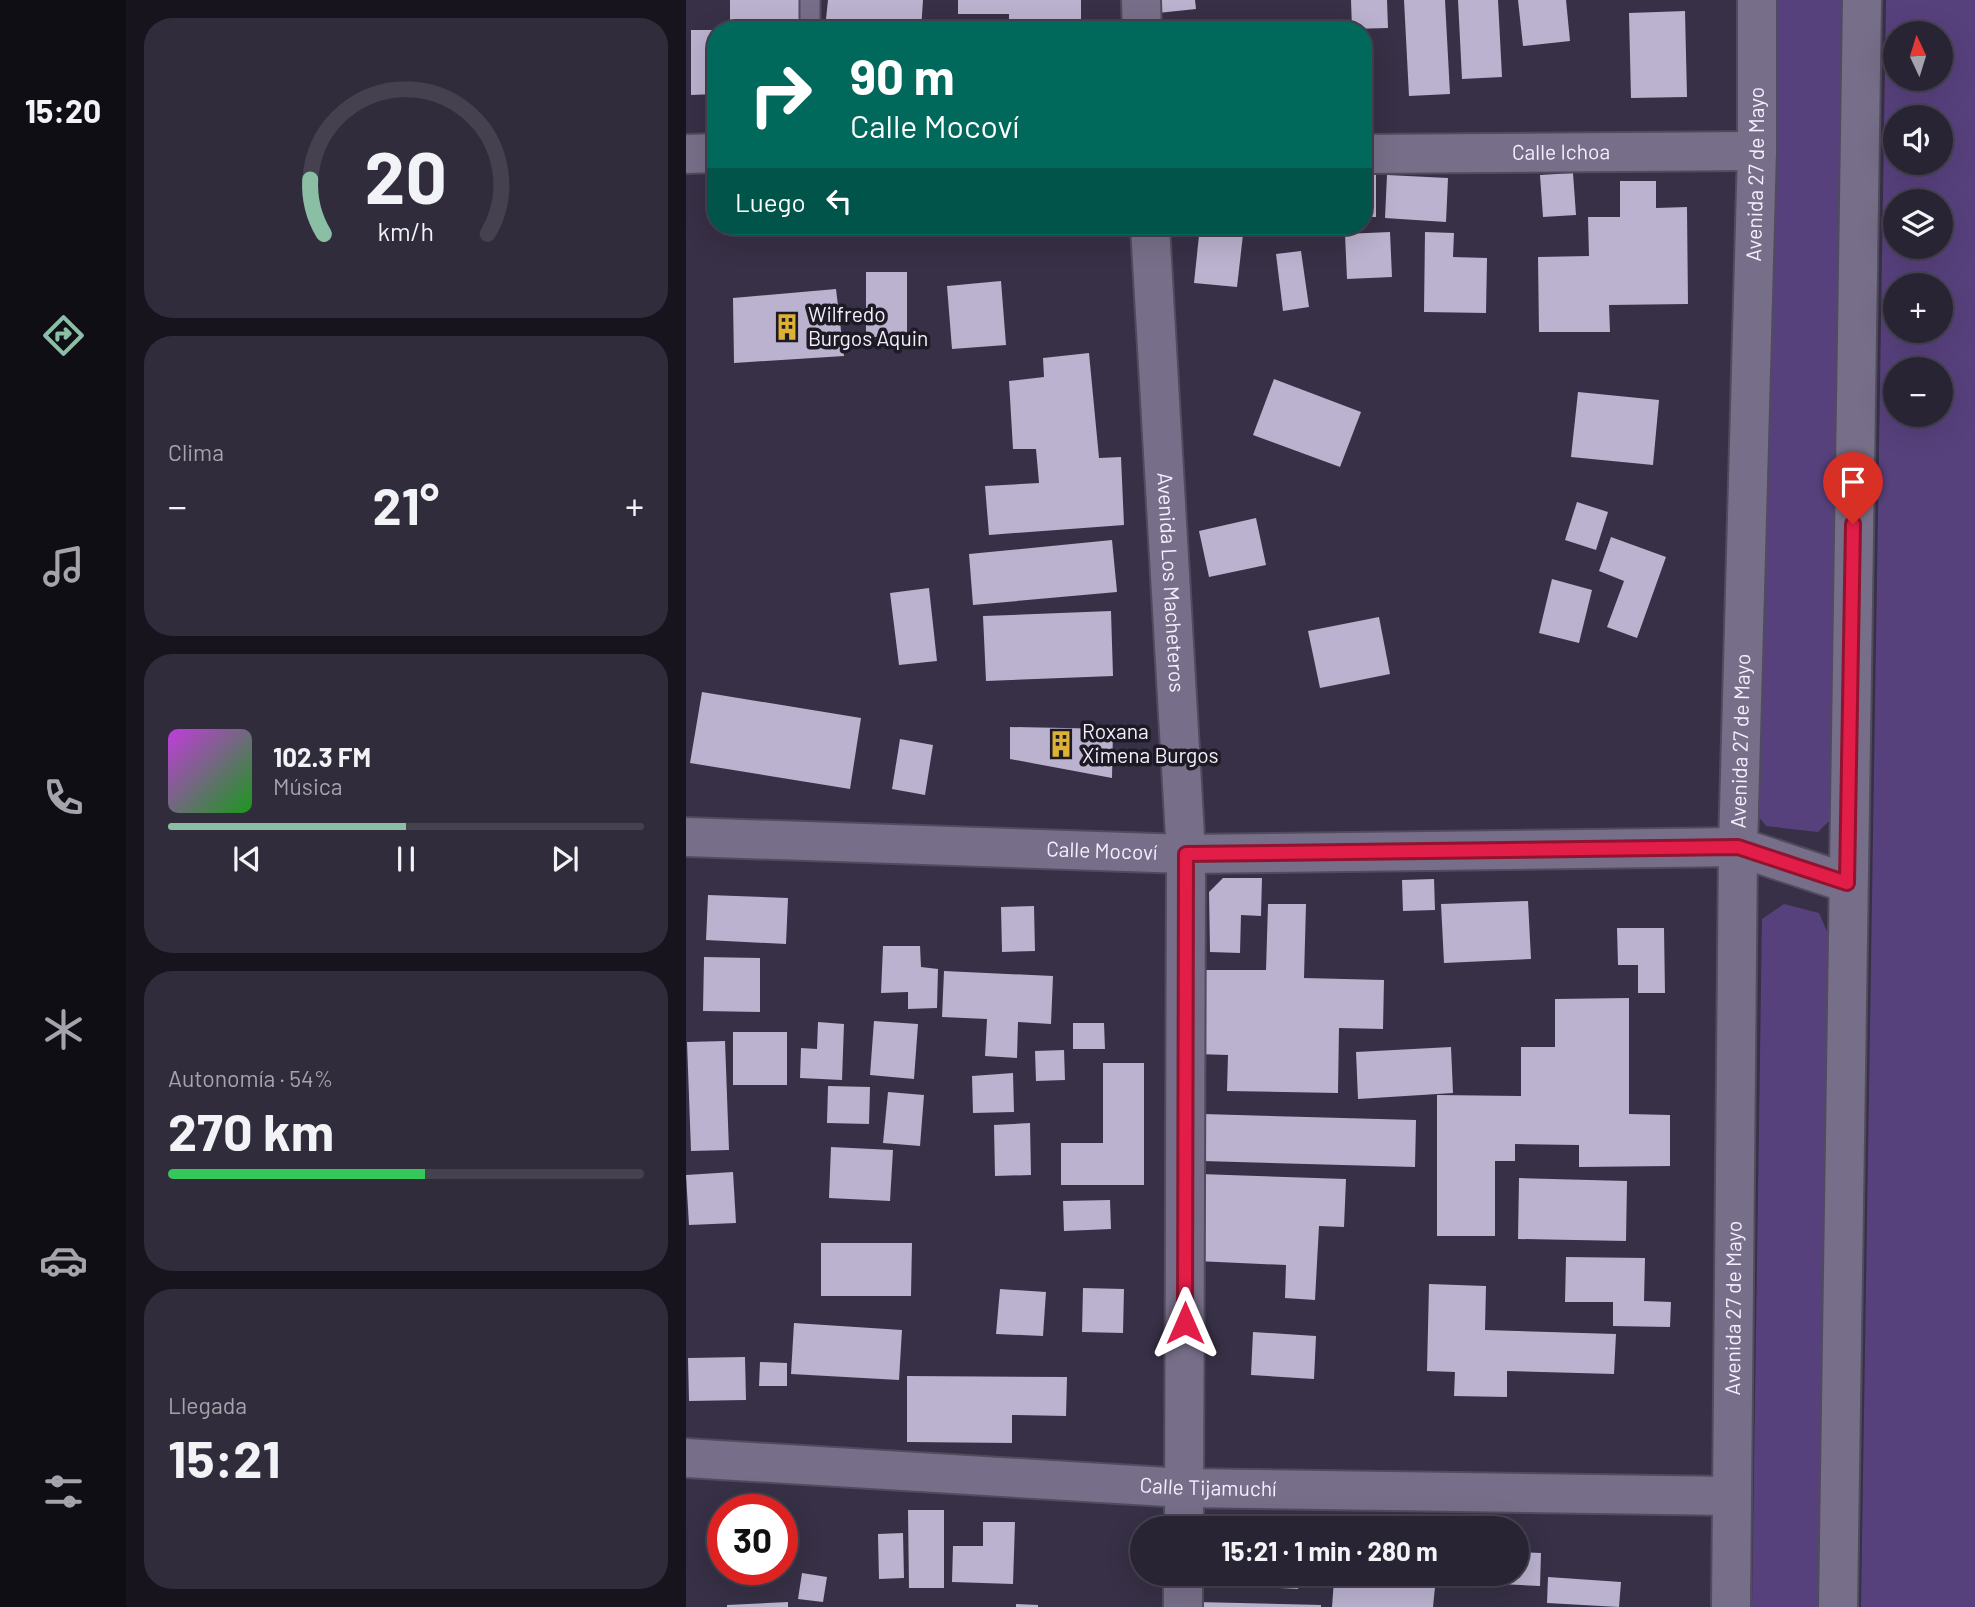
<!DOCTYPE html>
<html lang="es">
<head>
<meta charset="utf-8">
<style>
  body { margin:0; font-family:Barlow,sans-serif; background:#312c3c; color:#f1f3f6; height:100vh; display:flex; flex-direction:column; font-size:26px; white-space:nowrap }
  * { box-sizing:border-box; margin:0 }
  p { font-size:23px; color:#a5a4ac }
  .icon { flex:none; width:38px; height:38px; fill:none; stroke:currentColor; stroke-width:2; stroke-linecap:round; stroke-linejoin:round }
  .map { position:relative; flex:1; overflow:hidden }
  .sheet { display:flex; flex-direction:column; gap:18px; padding:18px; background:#17141d; width:560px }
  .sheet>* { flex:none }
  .top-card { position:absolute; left:21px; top:21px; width:665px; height:214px; border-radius:28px; box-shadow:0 7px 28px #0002,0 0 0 2px #45414f; background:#00695c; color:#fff; overflow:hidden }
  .needle { width:46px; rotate:356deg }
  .buttons { position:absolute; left:1197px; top:21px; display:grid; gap:14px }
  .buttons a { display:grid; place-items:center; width:70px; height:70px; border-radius:50%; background:#292434; box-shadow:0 7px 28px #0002,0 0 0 2px #45414f; font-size:35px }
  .speed { position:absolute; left:21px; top:1494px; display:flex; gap:14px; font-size:35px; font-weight:700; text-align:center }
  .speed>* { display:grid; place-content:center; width:91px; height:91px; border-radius:50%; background:#292434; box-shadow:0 7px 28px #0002,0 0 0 2px #45414f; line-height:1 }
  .speed .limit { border:10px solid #d22; background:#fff; color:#111 }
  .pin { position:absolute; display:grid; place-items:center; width:60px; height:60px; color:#fff; margin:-72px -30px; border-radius:50% 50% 50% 0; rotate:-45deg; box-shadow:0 0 7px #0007 }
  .pin .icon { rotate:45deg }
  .me { position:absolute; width:77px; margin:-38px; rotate:0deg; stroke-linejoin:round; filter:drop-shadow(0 0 5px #0008) }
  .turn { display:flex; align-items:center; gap:24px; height:147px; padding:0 28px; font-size:32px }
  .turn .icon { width:91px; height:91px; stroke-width:2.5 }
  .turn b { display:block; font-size:49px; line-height:60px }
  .then { display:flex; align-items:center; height:66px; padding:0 28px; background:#0003; gap:14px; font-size:26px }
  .big { font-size:52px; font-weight:700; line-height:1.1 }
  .sheet .tile { flex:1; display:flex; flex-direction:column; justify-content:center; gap:10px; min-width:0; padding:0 24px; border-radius:28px; background:#312c3c }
  .sheet .dial { align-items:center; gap:0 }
  .dial svg { height:182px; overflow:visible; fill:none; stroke:#45414f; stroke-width:7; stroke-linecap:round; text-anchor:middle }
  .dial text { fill:#f1f3f6; stroke:none }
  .song { display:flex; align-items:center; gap:21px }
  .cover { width:84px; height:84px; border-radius:10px; background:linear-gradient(135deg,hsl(290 70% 55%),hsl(120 70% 35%)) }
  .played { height:7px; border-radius:4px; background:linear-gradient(90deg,#8abfa5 50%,#45414f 50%) }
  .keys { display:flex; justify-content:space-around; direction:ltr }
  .heat { display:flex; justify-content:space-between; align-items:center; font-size:38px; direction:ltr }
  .charge { height:10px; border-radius:5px; background:linear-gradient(90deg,#34c759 54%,#45414f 0) }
  .trip { position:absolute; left:444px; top:1516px; width:399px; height:70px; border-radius:35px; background:#292434; box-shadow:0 7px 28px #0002,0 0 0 2px #45414f; font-weight:700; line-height:70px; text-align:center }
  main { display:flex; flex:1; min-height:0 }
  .dock { display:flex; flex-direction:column; width:126px; justify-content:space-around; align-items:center; background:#100e15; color:#a5a4ac }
  .dock .icon { width:49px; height:49px }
  .dock .current { color:#8abfa5 }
  .dock b { font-size:32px; color:#f1f3f6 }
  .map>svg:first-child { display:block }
  .green { fill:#57417d; fill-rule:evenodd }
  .building { fill:#bab2ce }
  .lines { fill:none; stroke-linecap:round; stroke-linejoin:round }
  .service-casing { stroke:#514b5e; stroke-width:23 }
  .minor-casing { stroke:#514b5e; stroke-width:42 }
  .tertiary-casing { stroke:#514b5e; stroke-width:42 }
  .service { stroke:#776f89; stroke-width:19 }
  .minor { stroke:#776f89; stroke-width:38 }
  .tertiary { stroke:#776f89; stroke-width:38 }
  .route-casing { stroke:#92132f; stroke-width:18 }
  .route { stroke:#e11d48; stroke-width:12 }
  .labels { text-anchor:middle; stroke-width:7; stroke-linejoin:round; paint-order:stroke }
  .street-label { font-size:21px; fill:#f3effe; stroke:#1d1a24 }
  .poi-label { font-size:21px; fill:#f3effe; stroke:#1d1a24; text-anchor:start }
</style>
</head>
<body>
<main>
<nav class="dock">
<b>15:20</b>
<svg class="icon current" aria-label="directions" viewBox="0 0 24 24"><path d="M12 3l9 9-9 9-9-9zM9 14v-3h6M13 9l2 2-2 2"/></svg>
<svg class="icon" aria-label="music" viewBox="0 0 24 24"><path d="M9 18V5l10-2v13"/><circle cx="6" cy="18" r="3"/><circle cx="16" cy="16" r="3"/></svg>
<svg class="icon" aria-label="phone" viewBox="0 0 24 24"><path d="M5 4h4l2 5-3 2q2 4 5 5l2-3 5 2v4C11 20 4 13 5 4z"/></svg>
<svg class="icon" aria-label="climate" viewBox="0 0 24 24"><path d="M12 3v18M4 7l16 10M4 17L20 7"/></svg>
<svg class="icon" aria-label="car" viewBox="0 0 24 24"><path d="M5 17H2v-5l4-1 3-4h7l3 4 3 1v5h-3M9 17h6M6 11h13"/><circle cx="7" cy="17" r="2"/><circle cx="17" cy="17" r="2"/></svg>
<svg class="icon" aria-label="filters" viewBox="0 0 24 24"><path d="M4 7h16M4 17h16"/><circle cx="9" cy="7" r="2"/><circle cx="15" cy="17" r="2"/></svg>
</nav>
<section class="sheet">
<div class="tile dial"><svg viewBox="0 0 100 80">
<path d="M14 69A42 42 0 1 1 86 69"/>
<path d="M14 69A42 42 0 0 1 8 45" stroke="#8abfa5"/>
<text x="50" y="56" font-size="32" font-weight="700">20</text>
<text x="50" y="72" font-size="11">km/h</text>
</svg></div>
<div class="tile"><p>Clima</p>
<div class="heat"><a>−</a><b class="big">21°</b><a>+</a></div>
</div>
<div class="tile">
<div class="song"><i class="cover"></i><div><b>102.3 FM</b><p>Música</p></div></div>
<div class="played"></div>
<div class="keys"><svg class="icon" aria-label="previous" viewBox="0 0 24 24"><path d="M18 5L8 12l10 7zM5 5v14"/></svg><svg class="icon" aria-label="pause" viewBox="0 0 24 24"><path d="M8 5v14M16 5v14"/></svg><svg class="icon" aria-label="next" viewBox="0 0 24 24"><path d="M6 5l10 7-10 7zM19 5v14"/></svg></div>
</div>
<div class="tile"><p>Autonomía · 54%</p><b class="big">270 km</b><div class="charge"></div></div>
<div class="tile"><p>Llegada</p><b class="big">15:21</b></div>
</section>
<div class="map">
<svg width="1289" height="1607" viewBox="0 0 1289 1607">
  <rect width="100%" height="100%" fill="#373046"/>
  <g class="green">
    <path d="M1085 0H1164L1147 817 1132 832 1080 826 1067 810Z"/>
    <path d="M1200 0H1289V1607H1175ZM1209 33H1255V79H1209ZM1209 117H1255V163H1209ZM1209 201H1255V247H1209ZM1209 285H1255V331H1209ZM1209 369H1255V415H1209Z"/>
    <path d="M1098 904 1133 913 1143 936 1135 1607H1066L1076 919Z"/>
  </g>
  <g class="building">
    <rect x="44" y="0" width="69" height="30"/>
    <path d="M142 0H237L235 30 139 29Z"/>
    <path d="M272 0H395V30H323V14H272Z"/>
    <path d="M471 0H509L510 9 472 13Z"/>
    <path d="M665 0H701L702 28 666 29Z"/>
    <path d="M718 0H759L764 94 723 96Z"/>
    <path d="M772 0H812L816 77 776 79Z"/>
    <path d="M832 0H880L884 41 837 46Z"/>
    <path d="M999 11 1001 97 945 98 943 13Z"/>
    <path d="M5 30H30V94L5 95Z"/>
    <path d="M887 173 890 215 857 217 854 175Z"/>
    <rect x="677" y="175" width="13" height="42"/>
    <path d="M701 175 762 178 760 222 699 218Z"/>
    <path d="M934 181H970V208L1001 207 1002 304 923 305 924 332H853L852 257 903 256 902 217H934Z"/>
    <path d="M218 226H268V228L218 230Z"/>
    <path d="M514 226H558L551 287 508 283Z"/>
    <path d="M704 232 706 277 661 279 659 234Z"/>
    <path d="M739 232 768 233 767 257 801 258 800 313 738 312Z"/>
    <path d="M615 251 623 307 597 311 590 254Z"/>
    <rect x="180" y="272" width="41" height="65"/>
    <path d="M315 281 320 345 266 349 261 286Z"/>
    <path d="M150 289 158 356 48 363 47 298Z"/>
    <path d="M403 353 413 458 435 457 438 525 303 535 299 486 353 483 350 449H327L323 381 358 377 357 358Z"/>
    <path d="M588 379 675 412 654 467 567 435Z"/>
    <path d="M892 392 973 400 967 465 885 457Z"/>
    <path d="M891 502 922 512 910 550 879 540Z"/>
    <path d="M570 518 580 565 523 577 513 531Z"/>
    <path d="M925 537 980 557 951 638 921 627 938 581 913 571Z"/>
    <path d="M426 540 431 592 287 605 283 554Z"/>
    <path d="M866 579 906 590 893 643 853 633Z"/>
    <path d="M243 588 251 661 213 665 204 593Z"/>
    <path d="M425 611 427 676 300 681 297 616Z"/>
    <path d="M693 617 704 674 634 688 622 631Z"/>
    <path d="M16 692 175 718 164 789 4 763Z"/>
    <path d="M324 727 427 729 426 778 324 759Z"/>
    <path d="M214 739 247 745 239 795 206 789Z"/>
    <path d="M537 878H576L575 916 555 915 554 953 524 952 523 892Z"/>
    <path d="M748 879 749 910 717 911 716 880Z"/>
    <path d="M22 895 102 898 100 944 20 940Z"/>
    <path d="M842 901 845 959 758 963 755 904Z"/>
    <path d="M582 904H620L618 978 698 980 697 1029 653 1028 652 1093 541 1091 542 1055 510 1054 511 970H580Z"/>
    <path d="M348 906 349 951 316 952 315 907Z"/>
    <path d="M931 928H978L979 993H952V965H932Z"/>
    <path d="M197 946H234L235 967 252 969 251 1008 222 1009V992L195 993Z"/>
    <path d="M18 957 74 958V1012L17 1011Z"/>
    <path d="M258 971 367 976 365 1024 332 1022 331 1058 299 1056 301 1019 256 1017Z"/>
    <path d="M943 998V1114L984 1115V1166L893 1167V1145L829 1144V1161H809V1236H751V1095L835 1096V1047H869V999Z"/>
    <path d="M188 1021 232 1024 228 1079 184 1075Z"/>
    <path d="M132 1022 158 1024 156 1080 114 1078 115 1048 131 1049Z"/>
    <path d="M387 1023H418L419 1049H387Z"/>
    <rect x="47" y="1032" width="54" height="53"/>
    <path d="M39 1041 43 1150 5 1151 1 1042Z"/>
    <path d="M765 1047 767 1093 672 1099 670 1052Z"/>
    <path d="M378 1050 379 1080 350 1081 349 1051Z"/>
    <path d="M417 1063H458V1185H375V1143H417Z"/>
    <path d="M327 1073 328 1112 287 1113 286 1076Z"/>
    <path d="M142 1086 184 1087 183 1124 141 1123Z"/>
    <path d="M202 1092 238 1095 234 1146 197 1143Z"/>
    <path d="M517 1114 730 1120 729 1167 516 1161Z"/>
    <path d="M344 1123 345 1175 309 1176 308 1125Z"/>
    <path d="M145 1147 207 1150 204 1201 143 1198Z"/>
    <path d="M47 1172 50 1223 3 1225 0 1175Z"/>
    <path d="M514 1174 660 1179 658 1227 633 1226 629 1300 599 1298 600 1265 510 1261Z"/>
    <path d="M833 1178 941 1181 940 1241 832 1239Z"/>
    <path d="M424 1200 425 1229 378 1231 377 1201Z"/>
    <path d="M135 1243H226L225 1296H135Z"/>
    <path d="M880 1257 959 1258 958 1301 985 1302 984 1327 927 1326V1302H879Z"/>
    <path d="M743 1284 800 1286 799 1330 930 1334 928 1374 821 1371V1397L768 1396 769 1372 741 1371Z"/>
    <path d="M397 1288 438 1289 437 1333 396 1332Z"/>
    <path d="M314 1289 360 1292 357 1336 310 1334Z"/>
    <path d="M108 1323 216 1330 213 1380 105 1374Z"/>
    <path d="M567 1332 630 1336 628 1379 565 1375Z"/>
    <path d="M59 1357 60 1400 3 1401 2 1358Z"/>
    <path d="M74 1362 101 1363V1386H73Z"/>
    <path d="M221 1376 381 1377 380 1416 326 1415V1443L221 1442Z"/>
    <path d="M49 1504 82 1505 81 1510H49Z"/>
    <path d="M222 1510H258V1588H223Z"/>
    <path d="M297 1522H329L327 1584 266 1582 267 1546H297Z"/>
    <path d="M217 1533 218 1578 193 1579 192 1534Z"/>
    <path d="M831 1552 855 1553 854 1586 814 1584 815 1573H831Z"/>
    <path d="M56 1570H88V1577L56 1576Z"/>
    <path d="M116 1573 141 1577 137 1602 112 1599Z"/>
    <path d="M523 1573H613L612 1589 522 1584Z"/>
    <path d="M745 1573H801L800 1584 744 1578Z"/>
    <path d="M862 1577 935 1582 933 1607 861 1603Z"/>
    <path d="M648 1580 749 1587 747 1607H646Z"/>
    <path d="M102 1602V1607H41V1605Z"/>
    <path d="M511 1602 635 1605V1607H511Z"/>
    <path d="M330 1604 352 1605V1607H330Z"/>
  </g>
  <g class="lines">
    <defs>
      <path id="service" d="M124 0V30"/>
      <g id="minor">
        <path d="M455 0 456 30"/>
        <path d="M0 154 30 153"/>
        <path id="s1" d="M677 154 1071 151"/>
        <path id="s2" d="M464 226 500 854 498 1528"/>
        <path id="s3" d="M0 837 500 854 1052 847 1161 883"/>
        <path id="s4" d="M0 1458 498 1488 1046 1496"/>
        <path d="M497 1607V1573"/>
      </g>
      <g id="tertiary">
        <path id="s5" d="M1045 1607 1052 847 1071 151V0"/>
        <path d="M1152 1607 1176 0"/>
      </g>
    </defs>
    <use href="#service" class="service-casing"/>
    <use href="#minor" class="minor-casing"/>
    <use href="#tertiary" class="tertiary-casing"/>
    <use href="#service" class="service"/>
    <use href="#minor" class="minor"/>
    <use href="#tertiary" class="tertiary"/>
  </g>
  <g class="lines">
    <defs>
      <path id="route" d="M499 1323 500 854 1052 847 1161 883 1167 524"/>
    </defs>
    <use href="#route" class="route-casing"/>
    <use href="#route" class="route"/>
  </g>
  <defs>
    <symbol id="building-bare" viewBox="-9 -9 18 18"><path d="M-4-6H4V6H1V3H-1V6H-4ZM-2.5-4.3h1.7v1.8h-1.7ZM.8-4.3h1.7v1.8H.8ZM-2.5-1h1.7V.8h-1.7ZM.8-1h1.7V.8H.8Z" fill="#ddb133" stroke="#1d1a24" stroke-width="2.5" paint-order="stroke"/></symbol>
  </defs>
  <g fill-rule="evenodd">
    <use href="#building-bare" x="82" y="308" width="38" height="38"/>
    <use href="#building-bare" x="356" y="725" width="38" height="38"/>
  </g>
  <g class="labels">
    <g class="street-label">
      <text dy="7" stroke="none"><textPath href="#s1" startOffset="198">Calle Ichoa</textPath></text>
      <text dy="7" stroke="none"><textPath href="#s5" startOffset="1433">Avenida 27 de Mayo</textPath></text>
      <text dy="7" stroke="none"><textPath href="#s2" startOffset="357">Avenida Los Macheteros</textPath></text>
      <text dy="7" stroke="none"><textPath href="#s5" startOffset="866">Avenida 27 de Mayo</textPath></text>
      <text dy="7" stroke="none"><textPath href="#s3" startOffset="416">Calle Mocoví</textPath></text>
      <text dy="7" stroke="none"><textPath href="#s5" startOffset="299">Avenida 27 de Mayo</textPath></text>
      <text dy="7" stroke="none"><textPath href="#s4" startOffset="523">Calle Tijamuchí</textPath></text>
    </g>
    <g class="poi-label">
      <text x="122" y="322">Wilfredo<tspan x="122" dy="24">Burgos Aquin</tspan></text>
      <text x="396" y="739">Roxana<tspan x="396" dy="24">Ximena Burgos</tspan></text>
    </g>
  </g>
</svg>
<div class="buttons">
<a><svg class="needle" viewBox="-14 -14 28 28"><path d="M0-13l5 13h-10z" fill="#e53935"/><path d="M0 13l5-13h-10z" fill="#a5a4ac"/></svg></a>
<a><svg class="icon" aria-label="sound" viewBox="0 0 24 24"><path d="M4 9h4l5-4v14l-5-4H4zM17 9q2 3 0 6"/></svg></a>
<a><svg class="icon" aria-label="layers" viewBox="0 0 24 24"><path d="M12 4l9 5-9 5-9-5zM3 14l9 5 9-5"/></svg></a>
<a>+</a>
<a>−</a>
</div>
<div class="speed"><div class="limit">30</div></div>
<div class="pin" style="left:1167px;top:524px;background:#d93025"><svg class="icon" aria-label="arrive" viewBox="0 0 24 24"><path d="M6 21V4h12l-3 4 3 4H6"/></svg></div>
<svg class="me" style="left:499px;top:1323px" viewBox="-20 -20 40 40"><path d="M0-17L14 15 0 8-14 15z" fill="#e11d48" stroke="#fff" stroke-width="4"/></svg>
<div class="trip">15:21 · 1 min · 280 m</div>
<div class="top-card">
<div class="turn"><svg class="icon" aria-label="right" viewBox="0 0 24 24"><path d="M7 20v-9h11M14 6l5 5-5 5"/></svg><div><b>90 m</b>Calle Mocoví</div></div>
<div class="then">Luego<svg class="icon" aria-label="left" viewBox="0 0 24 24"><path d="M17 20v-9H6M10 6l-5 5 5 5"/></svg></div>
</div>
</div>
</main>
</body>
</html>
